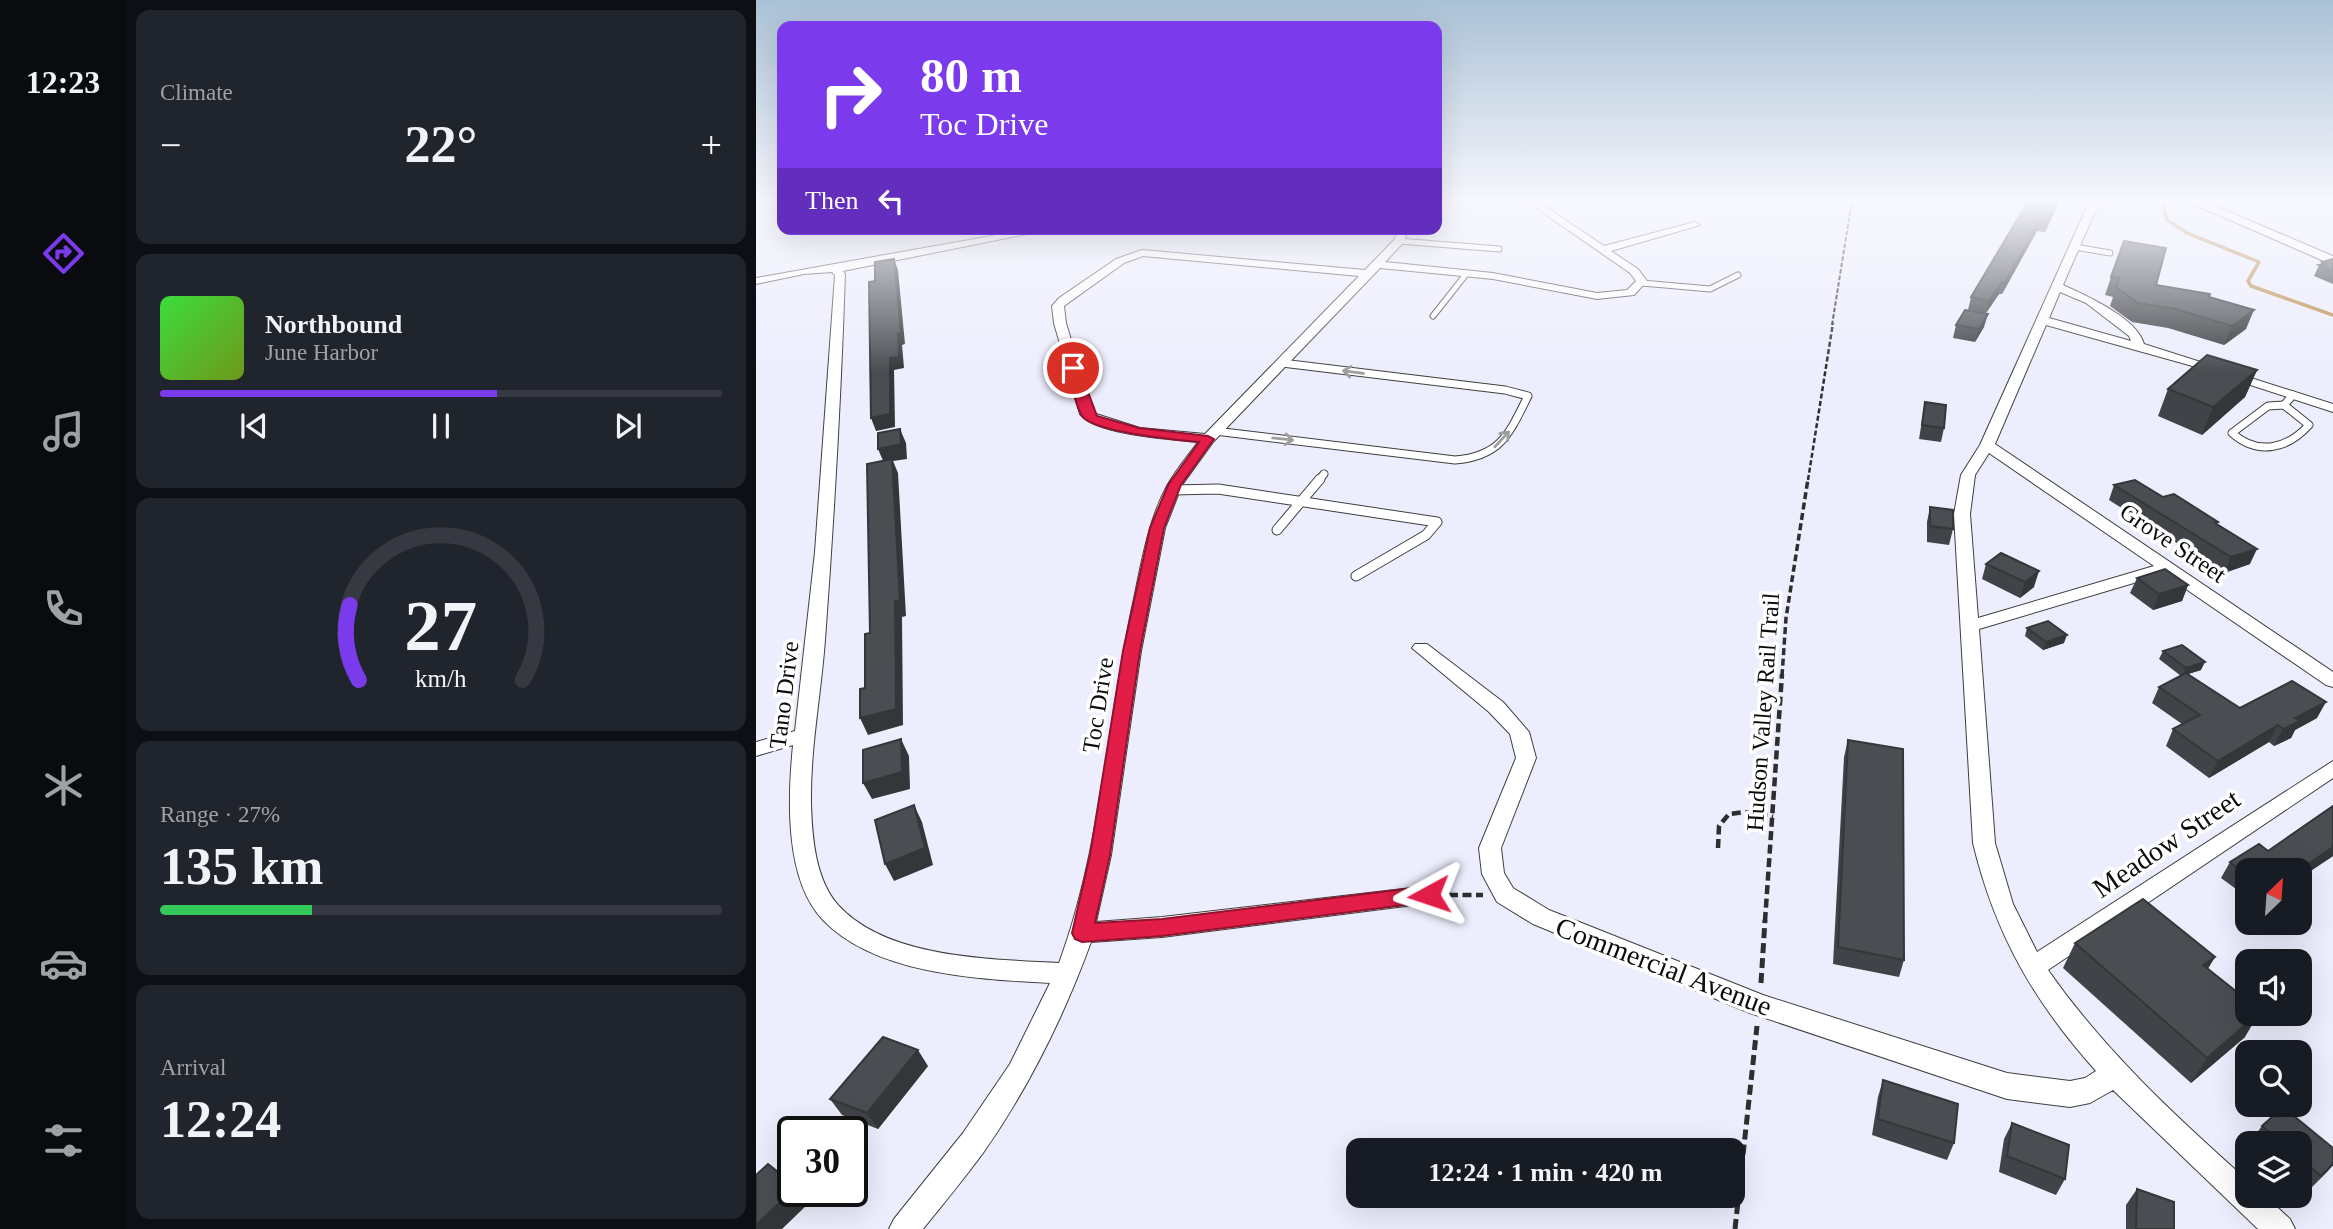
<!DOCTYPE html>
<html lang="en">
<head>
<meta charset="utf-8">
<style>
  body { margin:0; font-family:"Times New Roman",serif; background:#20242c; color:#f1f3f6; height:100vh; display:flex; flex-direction:column; font-size:26px; white-space:nowrap }
  * { box-sizing:border-box; margin:0 }
  p { font-size:23px; color:#9ea1a6 }
  .icon { flex:none; width:38px; height:38px; fill:none; stroke:currentColor; stroke-width:2; stroke-linecap:round; stroke-linejoin:round }
  .map { position:relative; flex:1; overflow:hidden }
  .details { display:flex; flex-direction:column; gap:10px; padding:10px; background:#0d0f14; width:630px }
  .details>* { flex:none }
  .banner { position:absolute; left:21px; top:21px; width:665px; height:214px; border-radius:14px; box-shadow:0 7px 28px #0002; background:#7c3aed; color:#fff; overflow:hidden }
  .needle { width:46px; rotate:25deg }
  .fabs { position:absolute; left:1479px; top:858px; display:grid; gap:14px }
  .fabs a { display:grid; place-items:center; width:77px; height:77px; border-radius:14px; background:#171b24; box-shadow:0 7px 28px #0002; font-size:35px }
  .speed { position:absolute; left:21px; top:1116px; display:flex; gap:14px; font-size:35px; font-weight:700; text-align:center }
  .speed>* { display:grid; place-content:center; width:91px; height:91px; border-radius:50%; background:#171b24; box-shadow:0 7px 28px #0002; line-height:1 }
  .speed .limit { border:4px solid #111; border-radius:10px; background:#fff; color:#111 }
  .pin { position:absolute; display:grid; place-items:center; width:60px; height:60px; color:#fff; margin:-30px; border:4px solid #fff; border-radius:50%; box-shadow:0 2px 7px #0007 }
  .me { position:absolute; width:77px; margin:-38px; rotate:265deg; stroke-linejoin:round; filter:drop-shadow(0 0 5px #0008) }
  .turn { display:flex; align-items:center; gap:24px; height:147px; padding:0 28px; font-size:32px }
  .turn .icon { width:91px; height:91px; stroke-width:2.5 }
  .turn b { display:block; font-size:49px; line-height:60px }
  .then { display:flex; align-items:center; height:66px; padding:0 28px; background:#0003; gap:14px; font-size:26px }
  .big { font-size:52px; font-weight:700; line-height:1.1 }
  .details .widget { flex:1; display:flex; flex-direction:column; justify-content:center; gap:10px; min-width:0; padding:0 24px; border-radius:14px; background:#20242c }
  .details .dial { align-items:center; gap:0 }
  .dial svg { height:182px; overflow:visible; fill:none; stroke:#363941; stroke-width:7; stroke-linecap:round; text-anchor:middle }
  .dial text { fill:#f1f3f6; stroke:none }
  .song { display:flex; align-items:center; gap:21px }
  .cover { width:84px; height:84px; border-radius:10px; background:linear-gradient(135deg,hsl(120 70% 55%),hsl(80 70% 35%)) }
  .played { height:7px; border-radius:4px; background:linear-gradient(90deg,#7c3aed 60%,#363941 60%) }
  .keys { display:flex; justify-content:space-around; direction:ltr }
  .heat { display:flex; justify-content:space-between; align-items:center; font-size:38px; direction:ltr }
  .charge { height:10px; border-radius:5px; background:linear-gradient(90deg,#34c759 27%,#363941 0) }
  .trip { position:absolute; left:590px; top:1138px; width:399px; height:70px; border-radius:14px; background:#171b24; box-shadow:0 7px 28px #0002; font-weight:700; line-height:70px; text-align:center }
  main { display:flex; flex:1; min-height:0 }
  .tabs { display:flex; flex-direction:column; width:126px; justify-content:space-around; align-items:center; background:#090b0e; color:#9ea1a6 }
  .tabs .icon { width:49px; height:49px }
  .tabs .active { color:#7c3aed }
  .tabs b { font-size:32px; color:#f1f3f6 }
  .map>svg:first-child { display:block }
  .lines { fill:none; stroke-linecap:round; stroke-linejoin:round }
  .stream { stroke:#bb8a49; stroke-width:3.5 }
  .service-far2-casing { stroke:#3f3f3f; stroke-width:7 }
  .service-far1-casing { stroke:#3f3f3f; stroke-width:9 }
  .service-casing { stroke:#3f3f3f; stroke-width:11 }
  .minor-casing { stroke:#3f3f3f; stroke-width:2 }
  .tertiary-casing { stroke:#3f3f3f; stroke-width:2 }
  .path-far4 { stroke:#2e2e2e; stroke-width:2; stroke-dasharray:4.5 2; stroke-linecap:butt }
  .path-far3 { stroke:#2e2e2e; stroke-width:2.5; stroke-dasharray:5 2.5; stroke-linecap:butt }
  .path-far2 { stroke:#2e2e2e; stroke-width:3.5; stroke-dasharray:7 3.5; stroke-linecap:butt }
  .path-far1 { stroke:#2e2e2e; stroke-width:4.5; stroke-dasharray:9 4.5; stroke-linecap:butt }
  .path { stroke:#2e2e2e; stroke-width:5; stroke-dasharray:10 5; stroke-linecap:butt }
  .service-far2 { stroke:#fff; stroke-width:5 }
  .service-far1 { stroke:#fff; stroke-width:7 }
  .service { stroke:#fff; stroke-width:9 }
  .minor { fill:#fff; fill-rule:evenodd }
  .tertiary { fill:#fff; fill-rule:evenodd }
  .wall { fill:#404347 }
  .shaded-wall { fill:#34373a }
  .building { fill:#4a4e53; stroke:#34373a; stroke-width:2 }
  .oneway { stroke:#9e9e9e }
  .route { fill:#e11d48; stroke:#92132f; stroke-width:2 }
  .labels { text-anchor:middle; stroke-width:7; stroke-linejoin:round; paint-order:stroke }
  .street-label { font-size:24px; fill:#0c0c0c; stroke:#fff }
  .near-street-label { font-size:28px; fill:#0c0c0c; stroke:#fff }
</style>
</head>
<body>
<main>
<nav class="tabs">
<b>12:23</b>
<svg class="icon active" aria-label="directions" viewBox="0 0 24 24"><path d="M12 3l9 9-9 9-9-9zM9 14v-3h6M13 9l2 2-2 2"/></svg>
<svg class="icon" aria-label="music" viewBox="0 0 24 24"><path d="M9 18V5l10-2v13"/><circle cx="6" cy="18" r="3"/><circle cx="16" cy="16" r="3"/></svg>
<svg class="icon" aria-label="phone" viewBox="0 0 24 24"><path d="M5 4h4l2 5-3 2q2 4 5 5l2-3 5 2v4C11 20 4 13 5 4z"/></svg>
<svg class="icon" aria-label="climate" viewBox="0 0 24 24"><path d="M12 3v18M4 7l16 10M4 17L20 7"/></svg>
<svg class="icon" aria-label="car" viewBox="0 0 24 24"><path d="M5 17H2v-5l4-1 3-4h7l3 4 3 1v5h-3M9 17h6M6 11h13"/><circle cx="7" cy="17" r="2"/><circle cx="17" cy="17" r="2"/></svg>
<svg class="icon" aria-label="filters" viewBox="0 0 24 24"><path d="M4 7h16M4 17h16"/><circle cx="9" cy="7" r="2"/><circle cx="15" cy="17" r="2"/></svg>
</nav>
<section class="details">
<div class="widget"><p>Climate</p>
<div class="heat"><a>−</a><b class="big">22°</b><a>+</a></div>
</div>
<div class="widget">
<div class="song"><i class="cover"></i><div><b>Northbound</b><p>June Harbor</p></div></div>
<div class="played"></div>
<div class="keys"><svg class="icon" aria-label="previous" viewBox="0 0 24 24"><path d="M18 5L8 12l10 7zM5 5v14"/></svg><svg class="icon" aria-label="pause" viewBox="0 0 24 24"><path d="M8 5v14M16 5v14"/></svg><svg class="icon" aria-label="next" viewBox="0 0 24 24"><path d="M6 5l10 7-10 7zM19 5v14"/></svg></div>
</div>
<div class="widget dial"><svg viewBox="0 0 100 80">
<path d="M14 69A42 42 0 1 1 86 69"/>
<path d="M14 69A42 42 0 0 1 10 36" stroke="#7c3aed"/>
<text x="50" y="56" font-size="32" font-weight="700">27</text>
<text x="50" y="72" font-size="11">km/h</text>
</svg></div>
<div class="widget"><p>Range · 27%</p><b class="big">135 km</b><div class="charge"></div></div>
<div class="widget"><p>Arrival</p><b class="big">12:24</b></div>
</section>
<div class="map">
<svg width="1577" height="1229" viewBox="0 0 1577 1229">
  <rect width="100%" height="100%" fill="#edeefd"/>
  <g class="lines">
    <path class="stream" d="M1407 205 1411 220 1431 233 1503 262 1492 281 1495 286 1577 315"/>
    <defs>
      <g id="service-far2">
        <path d="M779 205 809 200"/>
        <path d="M643 241 743 249"/>
        <path d="M1319 247 1354 253"/>
        <path d="M886 283 954 289 982 275"/>
        <path d="M677 316 711 273"/>
      </g>
      <g id="service-far1">
        <path d="M1528 405 1553 425C1531 449 1502 456 1476 433L1512 406Z"/>
        <path d="M1528 405 1537 395"/>
        <path d="M459 431 699 460C745 456 753 434 772 396L749 390 526 363"/>
        <path d="M563 480 568 474"/>
      </g>
      <g id="service">
        <path d="M417 490 462 489 681 522 670 535 600 576"/>
        <path d="M521 530 564 479"/>
      </g>
      <g id="minor">
        <path d="M769 200H780L848 246 939 222 944 225 855 251 882 269 891 281 878 295 841 299 737 279 624 268 457 442 426 485 409 528 385 651 355 855 340 922 406 917 673 886 681 888 684 895 681 902 406 937 335 942C308 1016 272 1089 227 1153 208 1179 187 1204 167 1229H133L138 1219 207 1133 254 1064 294 983C223 979 120 975 67 920 28 879 32 797 37 745L0 756V742L39 731 59 552 79 275 76 272 48 274 0 284V278L274 229H296L87 271 89 274C85 396 78 518 69 640 65 695 54 749 55 804 56 836 59 879 82 905 131 959 235 959 303 963 345 850 351 725 376 608 385 567 391 523 411 486 420 470 432 456 442 442 415 439 341 435 324 414L298 323 296 306 303 298 360 259 386 250 609 270 638 240 643 229H653L647 243 629 262 737 273 841 293 871 290 880 281 874 273ZM387 256 603 276 449 434 384 428 337 413 310 323 308 306 368 263Z"/>
        <path d="M1334 200H1344L1307 285C1331 296 1381 318 1388 344L1577 404V412L1433 365 1290 325 1239 444 1577 672V687L1570 685 1408 574 1223 629 1239 843 1257 904 1281 952 1577 761V778L1292 970C1348 1050 1418 1115 1491 1180V1195H1508L1534 1219 1539 1229H1502L1357 1090 1334 1103 1314 1107 1251 1099 994 1013 777 924 741 902 726 874 723 848 760 758 754 734 733 712 656 648 659 644H671L747 702 773 732 780 758 745 848 748 873 757 888 793 910 1007 995 1251 1073 1314 1081 1329 1078 1340 1071C1278 1002 1239 934 1217 843L1198 514 1205 475 1224 445ZM1304 292 1330 303 1373 336 1375 341 1293 318ZM1233 453 1398 566 1222 618 1214 514 1219 475Z"/>
      </g>
      <path id="tertiary" d="M1428 200H1445L1577 256V265Z"/>
    </defs>
    <use href="#service-far2" class="service-far2-casing"/>
    <use href="#service-far1" class="service-far1-casing"/>
    <use href="#service" class="service-casing"/>
    <use href="#minor" class="minor-casing"/>
    <use href="#tertiary" class="tertiary-casing"/>
    <path class="path-far4" d="M1076 325 1096 200"/>
    <path class="path-far3" d="M1052 480 1077 323"/>
    <path class="path-far2" d="M1026 676 1030 618 1052 479"/>
    <g class="path-far1">
      <path d="M962 848 963 826 973 814 989 812 1017 817"/>
      <path d="M693 895H727"/>
      <path d="M1009 921 1026 674"/>
    </g>
    <g class="path">
      <path d="M1005 983 1009 920"/>
      <path d="M979 1229 1001 1026"/>
    </g>
    <use href="#service-far2" class="service-far2"/>
    <use href="#service-far1" class="service-far1"/>
    <use href="#service" class="service"/>
    <use href="#minor" class="minor"/>
    <use href="#tertiary" class="tertiary"/>
  </g>
  <g class="wall">
    <path d="M1273 200H1304L1289 232 1281 231 1246 294H1243L1230 313 1212 310 1215 297Z"/>
    <path d="M1577 259V284L1558 276 1563 265H1564L1566 262Z"/>
    <path d="M1355 277 1400 285 1453 297 1490 329 1468 345 1412 328 1376 322 1354 306 1357 297 1349 295Z"/>
    <path d="M1200 325 1228 327 1219 342 1197 338Z"/>
    <path d="M1501 370 1489 397 1446 435 1402 416 1412 389Z"/>
    <path d="M1169 402 1188 428 1185 442 1163 439Z"/>
    <path d="M1358 485 1461 524 1494 564 1468 573 1353 500Z"/>
    <path d="M1174 507 1197 529 1193 545 1171 542V522Z"/>
    <path d="M1230 564 1278 587 1264 598 1226 579Z"/>
    <path d="M1381 578 1432 585 1426 601 1397 610 1374 593Z"/>
    <path d="M1271 628 1308 643 1287 650 1269 636Z"/>
    <path d="M1407 651 1445 670 1432 674 1484 708 1561 718 1539 730 1535 738 1518 746 1513 742 1453 778 1410 746 1417 729 1426 724 1396 703 1403 687 1425 676 1403 659Z"/>
    <path d="M1092 740 1148 960 1143 977 1077 964 1088 757Z"/>
    <path d="M1577 806V856L1544 878 1491 870V897L1465 878 1474 862 1512 851Z"/>
    <path d="M1319 943 1459 957 1452 968 1489 1037 1435 1083 1307 968Z"/>
    <path d="M172 1066 122 1129 86 1115 74 1099Z"/>
    <path d="M1127 1080 1198 1143 1191 1160 1116 1135 1122 1097Z"/>
    <path d="M1527 1107 1577 1148V1165L1551 1192 1544 1185V1143L1494 1142 1506 1126Z"/>
    <path d="M1256 1123 1309 1179 1300 1195 1243 1172 1248 1139Z"/>
    <path d="M1381 1189 1418 1229H1370V1205Z"/>
  </g>
  <g class="shaded-wall">
    <path d="M1302 200H1304L1289 232 1292 221Z"/>
    <path d="M1284 220 1281 231 1246 294 1249 282Z"/>
    <path d="M138 259 142 270 149 344 146 345 148 368 138 370 139 427 120 431 115 418 134 358Z"/>
    <path d="M1246 282 1243 294 1230 313 1233 301Z"/>
    <path d="M1498 310 1490 329 1468 345 1476 326Z"/>
    <path d="M1232 314 1228 327 1219 342 1223 329Z"/>
    <path d="M1501 370 1489 397 1446 435 1457 407Z"/>
    <path d="M144 429 150 443 151 459 137 461 142 473 150 616 146 617 147 725 112 735 104 718 139 601 128 463 122 449Z"/>
    <path d="M1501 549 1494 564 1468 573 1475 557Z"/>
    <path d="M1283 571 1278 587 1264 598 1269 582Z"/>
    <path d="M1432 585 1426 601 1397 610 1403 594Z"/>
    <path d="M1311 635 1308 643 1287 650 1290 642Z"/>
    <path d="M1449 662 1445 670 1426 676 1430 668Z"/>
    <path d="M1570 702 1561 718 1539 730 1535 738 1518 746 1527 729 1539 718Z"/>
    <path d="M1522 725 1513 742 1453 778 1462 761Z"/>
    <path d="M145 739 153 756 154 789 116 799 107 783Z"/>
    <path d="M158 805 166 822 177 865 138 881 129 864Z"/>
    <path d="M1577 847V856L1544 878V870Z"/>
    <path d="M1459 957 1444 982 1447 965Z"/>
    <path d="M1503 1013 1489 1037 1435 1083 1451 1058Z"/>
    <path d="M162 1050 172 1066 122 1129 111 1113Z"/>
    <path d="M1577 1164V1165L1572 1171 1551 1192Z"/>
    <path d="M37 1190V1192H44L53 1203 26 1229H0V1225Z"/>
  </g>
  <g class="building">
    <path d="M1273 200H1302L1292 221 1284 220 1249 282H1246L1233 301 1215 297Z"/>
    <path d="M1368 241 1410 248 1400 285 1454 294 1453 297 1498 310 1476 326 1419 309 1382 303 1360 287 1363 278 1355 277Z"/>
    <path d="M138 259 145 333H142L143 357 134 358V414L115 418 113 282 119 281V262Z"/>
    <path d="M1577 259V271L1563 265 1570 264 1566 262Z"/>
    <path d="M1209 310 1232 314 1223 329 1200 325Z"/>
    <path d="M1451 355 1501 370 1457 407 1412 389Z"/>
    <path d="M1169 402 1190 405 1188 428 1166 425Z"/>
    <path d="M144 429 145 444 122 449V433Z"/>
    <path d="M136 459 144 600 139 601 140 709 104 718V689L109 688V634L114 633 111 464Z"/>
    <path d="M1379 480 1407 497 1418 494 1462 522 1459 523 1501 549 1475 557 1358 485Z"/>
    <path d="M1174 507 1197 510V529L1174 526Z"/>
    <path d="M1245 553 1283 571 1269 582 1230 564Z"/>
    <path d="M1409 569 1432 585 1403 594 1381 578Z"/>
    <path d="M1292 621 1311 635 1290 642 1271 628Z"/>
    <path d="M1426 645 1449 662 1430 668 1407 651Z"/>
    <path d="M1430 673 1484 708 1536 681 1570 702 1539 718 1544 721 1527 729 1522 725 1462 761 1417 729 1444 715 1403 687Z"/>
    <path d="M145 739 146 772 107 783V750Z"/>
    <path d="M1092 740 1147 749 1148 960 1082 947Z"/>
    <path d="M158 805 169 848 129 864 119 820Z"/>
    <path d="M1577 806V847L1543 870H1491V875L1474 862 1503 844 1512 851Z"/>
    <path d="M1387 899 1459 957 1447 965 1491 1000V1013H1503L1451 1058 1319 943Z"/>
    <path d="M127 1037 162 1050 111 1113 74 1099Z"/>
    <path d="M1127 1080 1202 1104 1198 1143 1122 1119Z"/>
    <path d="M1527 1107 1577 1148V1164L1565 1176 1544 1158V1143H1526L1506 1126Z"/>
    <path d="M1256 1123 1313 1145 1309 1179 1251 1156Z"/>
    <path d="M12 1164 37 1184V1190L0 1225V1175Z"/>
    <path d="M1381 1189 1418 1202V1229H1380Z"/>
  </g>
  <defs><path id="oneway-shaft" d="M-6 0H5M1.5-3L5.5 0L1.5 3" fill="none" stroke-width="1.6" stroke-linecap="round" stroke-linejoin="round" transform="scale(1.75)"/></defs>
  <g class="oneway">
    <use href="#oneway-shaft" transform="translate(597 372) rotate(-173)"/>
    <use href="#oneway-shaft" transform="translate(527 439) rotate(6)"/>
    <use href="#oneway-shaft" transform="translate(746 439) rotate(-47)"/>
  </g>
  <linearGradient id="sky" x2="0" y2="1"><stop stop-color="#aac1d5"/><stop offset="0.54" stop-color="#f7f7fe"/><stop offset="1" stop-color="#f7f7fe" stop-opacity="0"/></linearGradient>
  <rect width="1577" height="372" fill="url(#sky)"/>
  <path class="route" d="M317 365 323 368 341 416 383 428 452 436 458 439 425 485 408 528 384 651 354 855 339 923 406 919 673 886 680 889 684 895 680 901 406 936 326 942 319 939 316 933 334 855 367 651 394 528 412 485 443 442C421 440 337 432 326 416 318 403 316 383 312 368Z"/>
  <g class="labels">
    <g class="street-label">
      <text transform="translate(1417 543) rotate(34)" y="8">Grove Street</text>
      <text transform="translate(28 695) rotate(-83)" y="8">Tano Drive</text>
      <text transform="translate(342 705) rotate(-81)" y="8">Toc Drive</text>
      <text transform="translate(1007 712) rotate(-86)" y="8">Hudson Valley Rail Trail</text>
    </g>
    <g class="near-street-label">
      <text transform="translate(1410 843) rotate(-34)" y="10">Meadow Street</text>
      <text transform="translate(908 966) rotate(21)" y="10">Commercial Avenue</text>
    </g>
  </g>
</svg>
<div class="fabs">
<a><svg class="needle" viewBox="-14 -14 28 28"><path d="M0-13l5 13h-10z" fill="#e53935"/><path d="M0 13l5-13h-10z" fill="#9ea1a6"/></svg></a>
<a><svg class="icon" aria-label="sound" viewBox="0 0 24 24"><path d="M4 9h4l5-4v14l-5-4H4zM17 9q2 3 0 6"/></svg></a>
<a><svg class="icon" aria-label="search" viewBox="0 0 24 24"><circle cx="10" cy="10" r="6"/><path d="M15 15l6 6"/></svg></a>
<a><svg class="icon" aria-label="layers" viewBox="0 0 24 24"><path d="M12 4l9 5-9 5-9-5zM3 14l9 5 9-5"/></svg></a>
</div>
<div class="speed"><div class="limit">30</div></div>
<div class="pin" style="left:317px;top:368px;background:#d93025"><svg class="icon" aria-label="arrive" viewBox="0 0 24 24"><path d="M6 21V4h12l-3 4 3 4H6"/></svg></div>
<svg class="me" style="left:673px;top:895px" viewBox="-20 -20 40 40"><path d="M0-17L14 15 0 8-14 15z" fill="#e11d48" stroke="#fff" stroke-width="4"/></svg>
<div class="trip">12:24 · 1 min · 420 m</div>
<div class="banner">
<div class="turn"><svg class="icon" aria-label="right" viewBox="0 0 24 24"><path d="M7 20v-9h11M14 6l5 5-5 5"/></svg><div><b>80 m</b>Toc Drive</div></div>
<div class="then">Then<svg class="icon" aria-label="left" viewBox="0 0 24 24"><path d="M17 20v-9H6M10 6l-5 5 5 5"/></svg></div>
</div>
</div>
</main>
</body>
</html>
